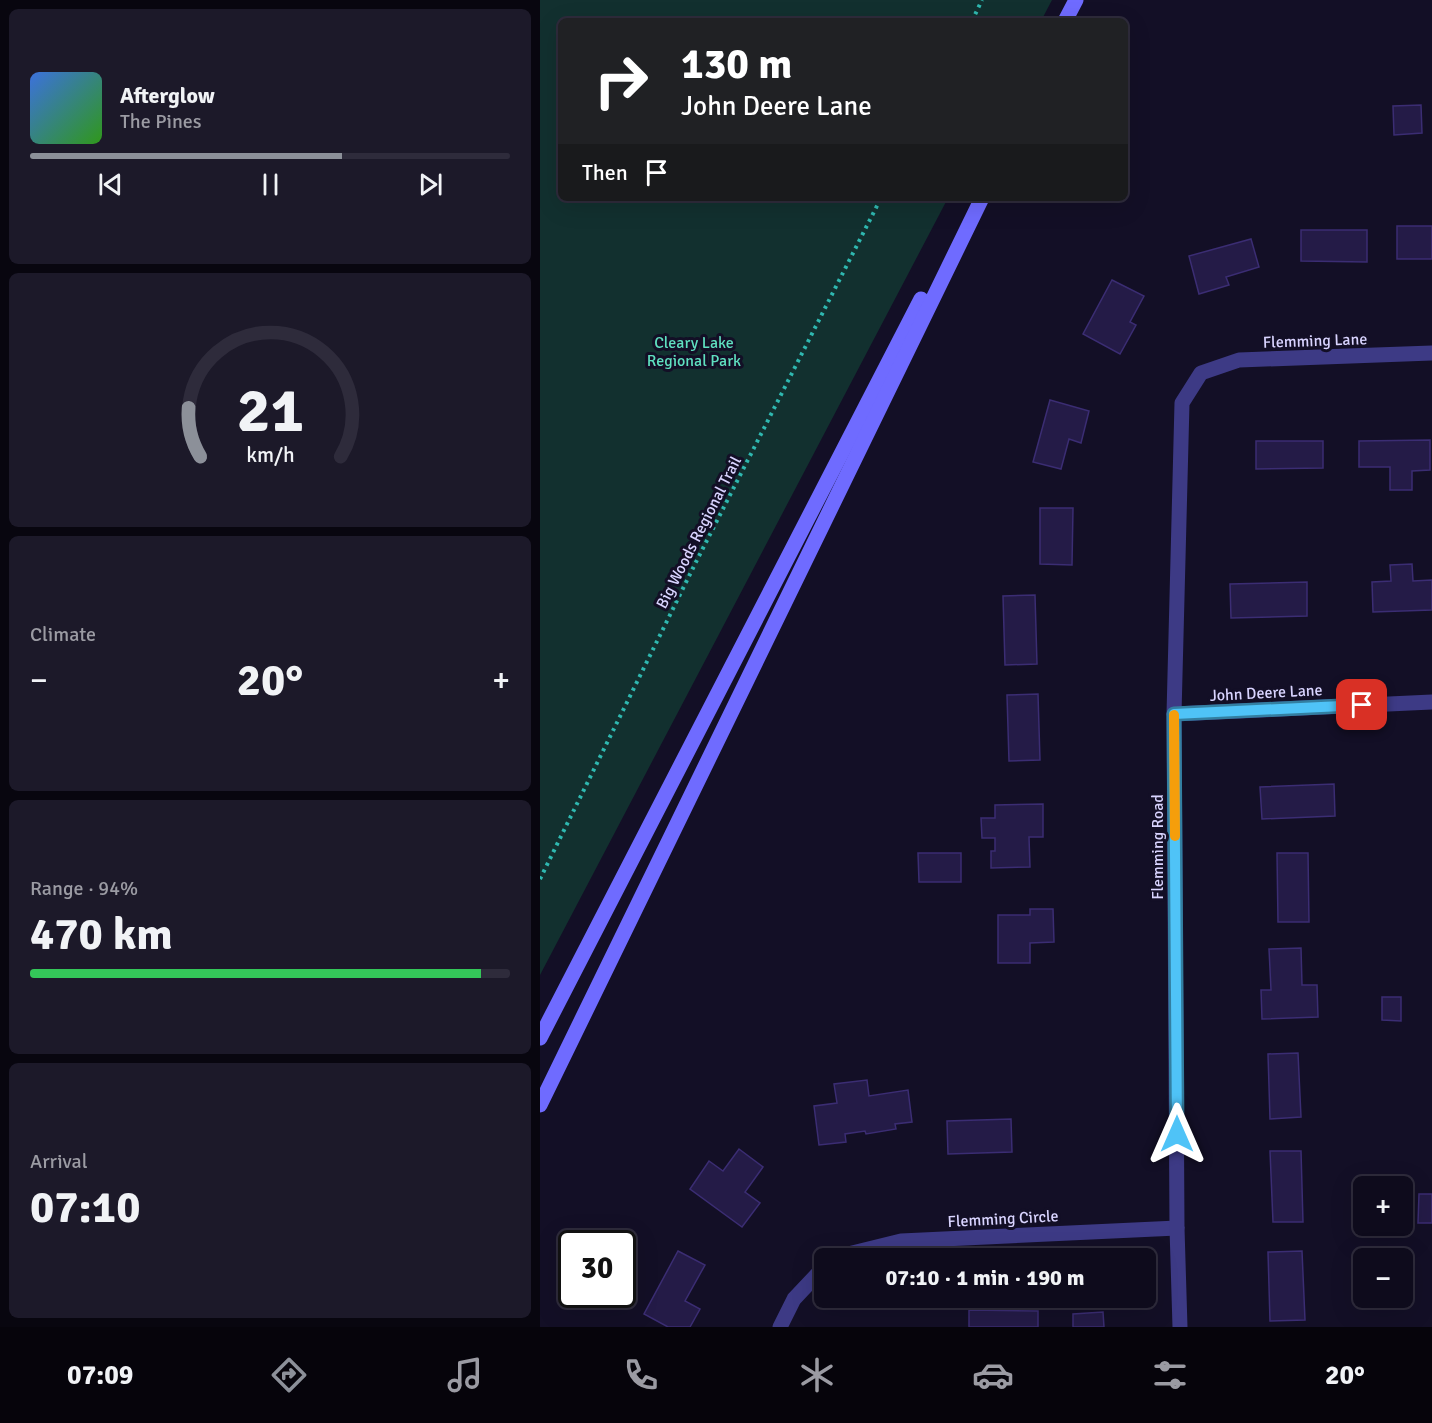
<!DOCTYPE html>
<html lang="en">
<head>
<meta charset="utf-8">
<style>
  body { margin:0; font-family:Signika,sans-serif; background:#1c1929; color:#f1f3f6; height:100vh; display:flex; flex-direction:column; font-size:22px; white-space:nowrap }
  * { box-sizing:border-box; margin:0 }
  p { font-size:20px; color:#9b9ba3 }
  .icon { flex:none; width:33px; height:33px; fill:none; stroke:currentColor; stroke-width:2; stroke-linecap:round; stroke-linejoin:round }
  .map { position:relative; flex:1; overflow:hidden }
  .drawer { display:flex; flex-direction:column; gap:9px; padding:9px; background:#08060f; width:540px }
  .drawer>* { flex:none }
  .top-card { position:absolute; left:18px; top:18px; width:570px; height:183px; border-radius:9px; box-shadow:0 6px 24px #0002,0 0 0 2px #2e2b3b; background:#202124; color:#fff; overflow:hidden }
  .tools { position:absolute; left:813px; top:1176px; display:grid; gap:12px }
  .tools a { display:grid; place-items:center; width:60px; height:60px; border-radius:9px; background:#0e0b1c; box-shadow:0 6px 24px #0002,0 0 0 2px #2e2b3b; font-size:30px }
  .speed { position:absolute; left:18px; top:1230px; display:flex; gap:12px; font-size:30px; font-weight:700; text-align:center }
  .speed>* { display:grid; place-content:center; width:78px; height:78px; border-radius:50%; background:#0e0b1c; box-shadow:0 6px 24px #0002,0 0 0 2px #2e2b3b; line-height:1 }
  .speed .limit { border:3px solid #111; border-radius:9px; background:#fff; color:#111 }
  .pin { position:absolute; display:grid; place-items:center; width:51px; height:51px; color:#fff; margin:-26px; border-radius:12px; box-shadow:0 3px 9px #0006 }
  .me { position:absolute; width:66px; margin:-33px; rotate:0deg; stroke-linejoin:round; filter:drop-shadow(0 0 4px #0008) }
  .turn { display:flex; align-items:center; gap:21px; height:126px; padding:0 24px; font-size:27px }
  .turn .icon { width:78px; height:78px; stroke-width:2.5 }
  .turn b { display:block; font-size:42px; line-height:51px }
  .then { display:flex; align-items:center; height:57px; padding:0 24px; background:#0003; gap:12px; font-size:22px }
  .big { font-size:45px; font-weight:800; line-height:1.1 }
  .drawer .card { flex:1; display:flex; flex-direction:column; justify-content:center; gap:9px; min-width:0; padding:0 21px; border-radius:9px; background:#1c1929 }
  .drawer .dial { align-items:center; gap:0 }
  .dial svg { height:156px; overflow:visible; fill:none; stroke:#2e2b3b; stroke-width:7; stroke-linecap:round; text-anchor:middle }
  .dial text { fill:#f1f3f6; stroke:none }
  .song { display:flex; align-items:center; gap:18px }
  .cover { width:72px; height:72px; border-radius:9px; background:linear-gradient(135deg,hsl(220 70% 55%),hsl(110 70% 35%)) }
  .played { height:6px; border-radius:3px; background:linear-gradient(90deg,#8c9099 65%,#2e2b3b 65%) }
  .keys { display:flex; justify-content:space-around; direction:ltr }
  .heat { display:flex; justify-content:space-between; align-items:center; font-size:33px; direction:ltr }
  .charge { height:9px; border-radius:4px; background:linear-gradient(90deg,#34c759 94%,#2e2b3b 0) }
  .trip { position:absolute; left:274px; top:1248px; width:342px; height:60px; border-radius:9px; background:#0e0b1c; box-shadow:0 6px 24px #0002,0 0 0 2px #2e2b3b; font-weight:800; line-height:60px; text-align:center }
  .tabs { display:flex; height:96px; justify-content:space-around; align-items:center; background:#06040b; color:#9b9ba3 }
  .tabs .icon { width:42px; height:42px }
  .tabs .current { color:#8c9099 }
  .tabs b { font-size:27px; color:#f1f3f6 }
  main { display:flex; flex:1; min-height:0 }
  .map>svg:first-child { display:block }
  .green { fill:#12302f }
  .building { fill:#241b47; stroke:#3b2d73; stroke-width:1.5 }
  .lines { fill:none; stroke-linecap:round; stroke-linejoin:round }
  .path { stroke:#2fb8b0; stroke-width:4; stroke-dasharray:3 4.5; stroke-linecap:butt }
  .minor { stroke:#3d3a85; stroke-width:15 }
  .secondary { stroke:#6f6bff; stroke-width:15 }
  .route-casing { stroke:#337fa1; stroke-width:15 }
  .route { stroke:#4fc3f7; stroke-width:10 }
  .slow { stroke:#f59e0b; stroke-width:10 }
  .labels { text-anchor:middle; stroke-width:6; stroke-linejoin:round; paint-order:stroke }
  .street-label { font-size:16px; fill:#d9d4ff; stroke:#130f26 }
  .park-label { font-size:16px; fill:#5fe0c0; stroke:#130f26 }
</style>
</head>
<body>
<main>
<section class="drawer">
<div class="card">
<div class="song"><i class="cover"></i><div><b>Afterglow</b><p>The Pines</p></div></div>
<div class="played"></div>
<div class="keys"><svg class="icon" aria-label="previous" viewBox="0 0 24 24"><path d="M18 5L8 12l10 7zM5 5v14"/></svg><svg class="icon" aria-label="pause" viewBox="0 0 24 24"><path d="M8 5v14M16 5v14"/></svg><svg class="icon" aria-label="next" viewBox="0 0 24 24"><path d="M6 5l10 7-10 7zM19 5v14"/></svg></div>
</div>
<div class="card dial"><svg viewBox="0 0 100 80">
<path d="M14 69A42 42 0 1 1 86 69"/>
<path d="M14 69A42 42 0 0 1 8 44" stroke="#8c9099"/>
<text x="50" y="56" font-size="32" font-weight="700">21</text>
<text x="50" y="72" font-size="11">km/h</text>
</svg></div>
<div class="card"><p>Climate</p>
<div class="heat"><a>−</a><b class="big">20°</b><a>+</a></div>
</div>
<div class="card"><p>Range · 94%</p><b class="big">470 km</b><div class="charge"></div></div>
<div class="card"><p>Arrival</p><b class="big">07:10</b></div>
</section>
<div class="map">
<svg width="892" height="1327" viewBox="0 0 892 1327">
  <rect width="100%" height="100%" fill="#130f26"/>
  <path class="green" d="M0 0H512L501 21H21V198H408L0 975Z"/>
  <g class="building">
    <path d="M881 105 882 133 854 135 853 106Z"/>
    <rect x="857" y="226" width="35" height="33"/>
    <path d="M761 230H827V262L761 261Z"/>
    <path d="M711 239 719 267 686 277 689 285 659 294 649 256Z"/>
    <path d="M572 280 604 296 590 322 596 325 580 354 543 334Z"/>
    <path d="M510 400 549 411 541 443 529 439 521 469 493 462Z"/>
    <path d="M890 440V470L872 471V490H850V467H819V441Z"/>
    <path d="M716 441H783V468L716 469Z"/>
    <path d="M500 508H533L532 565 500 564Z"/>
    <path d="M872 564 873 581 892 580V610L833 612 832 582 851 581 850 565Z"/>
    <path d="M767 582V616L691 618 690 584Z"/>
    <path d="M495 595 497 664 465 665 463 596Z"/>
    <path d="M498 694 500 760 469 761 467 695Z"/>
    <path d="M794 784 795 816 722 819 720 787Z"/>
    <path d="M503 804V837H489L490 867 451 868V851H455V838H442L441 818H455V805Z"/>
    <path d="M378 853H421V882H379Z"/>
    <path d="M737 853H768L769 922H738Z"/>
    <path d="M490 909H513L514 942 490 943V963H458V915H490Z"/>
    <path d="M761 948 762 985H777L778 1017 722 1019 721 990H731L729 949Z"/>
    <path d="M842 997H861V1021L842 1020Z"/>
    <path d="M758 1053 761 1117 730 1119 728 1054Z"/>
    <path d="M327 1080 329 1096 368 1090 372 1122 355 1124 356 1129 326 1134 325 1131 305 1134 306 1142 279 1145 274 1106 297 1103 294 1084Z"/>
    <path d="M471 1119 472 1152 408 1154 407 1121Z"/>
    <path d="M199 1149 223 1167 205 1192 220 1203 202 1227 150 1189 169 1161 183 1171Z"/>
    <path d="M730 1151H761L763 1222H733Z"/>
    <path d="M879 1194H892V1223H878Z"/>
    <path d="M862 1211 865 1232 836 1233V1226H862Z"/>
    <path d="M138 1251 165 1265 145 1301 160 1309 150 1327H128L104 1314Z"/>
    <path d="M762 1251 765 1320 730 1321 728 1252Z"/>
    <path d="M429 1310 498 1311V1327H429Z"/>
    <path d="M563 1312 564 1327H533V1314Z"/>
  </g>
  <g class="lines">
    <g class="path">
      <path d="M432 21 442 0"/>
      <path d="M0 879 157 560 341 198"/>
    </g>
    <g class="minor">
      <path d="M634 714 892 702"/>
      <path d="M292 1258 361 1241 637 1228"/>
      <path d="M240 1327 254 1299 285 1266"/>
      <path d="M640 1327 637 1228 634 714 642 403 661 373 699 360 892 353"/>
    </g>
    <g class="secondary">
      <path d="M525 21 536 0"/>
      <path d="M0 1038 381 299"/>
      <path d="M0 1105 442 198"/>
    </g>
  </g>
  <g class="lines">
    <defs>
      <path id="route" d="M637 1134 634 714 822 705"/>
    </defs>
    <use href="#route" class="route-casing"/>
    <use href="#route" class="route"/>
    <path class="slow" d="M634 715 635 836"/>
  </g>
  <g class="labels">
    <g class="street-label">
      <text transform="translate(775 340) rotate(-2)" y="6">Flemming Lane</text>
      <text transform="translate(158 532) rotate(-63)" y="6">Big Woods Regional Trail</text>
      <text transform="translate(726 692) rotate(-3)" y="6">John Deere Lane</text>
      <text transform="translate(617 847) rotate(-90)" y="6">Flemming Road</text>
      <text transform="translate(463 1218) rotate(-3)" y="6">Flemming Circle</text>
    </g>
    <g class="park-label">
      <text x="154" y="348">Cleary Lake<tspan x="154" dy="18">Regional Park</tspan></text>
    </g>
  </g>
</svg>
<div class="tools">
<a>+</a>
<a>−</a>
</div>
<div class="speed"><div class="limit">30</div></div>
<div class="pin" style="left:822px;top:705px;background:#d93025"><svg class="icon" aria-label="arrive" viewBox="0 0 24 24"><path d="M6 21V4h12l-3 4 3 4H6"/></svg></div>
<svg class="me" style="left:637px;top:1134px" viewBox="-20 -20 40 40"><path d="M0-17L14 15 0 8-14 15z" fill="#4fc3f7" stroke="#fff" stroke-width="4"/></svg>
<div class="trip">07:10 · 1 min · 190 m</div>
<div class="top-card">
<div class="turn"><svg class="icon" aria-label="right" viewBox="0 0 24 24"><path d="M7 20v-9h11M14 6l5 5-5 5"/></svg><div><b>130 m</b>John Deere Lane</div></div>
<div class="then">Then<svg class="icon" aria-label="arrive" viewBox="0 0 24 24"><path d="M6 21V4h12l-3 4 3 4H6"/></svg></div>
</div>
</div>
</main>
<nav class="tabs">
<b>07:09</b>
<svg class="icon current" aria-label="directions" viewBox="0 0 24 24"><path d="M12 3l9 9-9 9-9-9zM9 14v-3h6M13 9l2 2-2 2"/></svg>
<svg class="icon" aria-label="music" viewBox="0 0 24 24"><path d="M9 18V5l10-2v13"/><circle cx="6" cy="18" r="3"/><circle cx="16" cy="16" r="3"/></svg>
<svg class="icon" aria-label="phone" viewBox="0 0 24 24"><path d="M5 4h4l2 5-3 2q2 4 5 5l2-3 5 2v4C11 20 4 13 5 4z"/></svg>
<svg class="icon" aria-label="climate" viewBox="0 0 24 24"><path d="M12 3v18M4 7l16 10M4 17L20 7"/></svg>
<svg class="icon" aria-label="car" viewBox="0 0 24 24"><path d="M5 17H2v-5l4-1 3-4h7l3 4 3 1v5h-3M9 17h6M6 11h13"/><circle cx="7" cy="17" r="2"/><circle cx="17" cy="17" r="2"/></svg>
<svg class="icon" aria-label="filters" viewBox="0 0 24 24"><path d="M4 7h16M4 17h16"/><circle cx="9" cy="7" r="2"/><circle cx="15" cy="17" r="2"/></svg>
<b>20°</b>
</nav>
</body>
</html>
